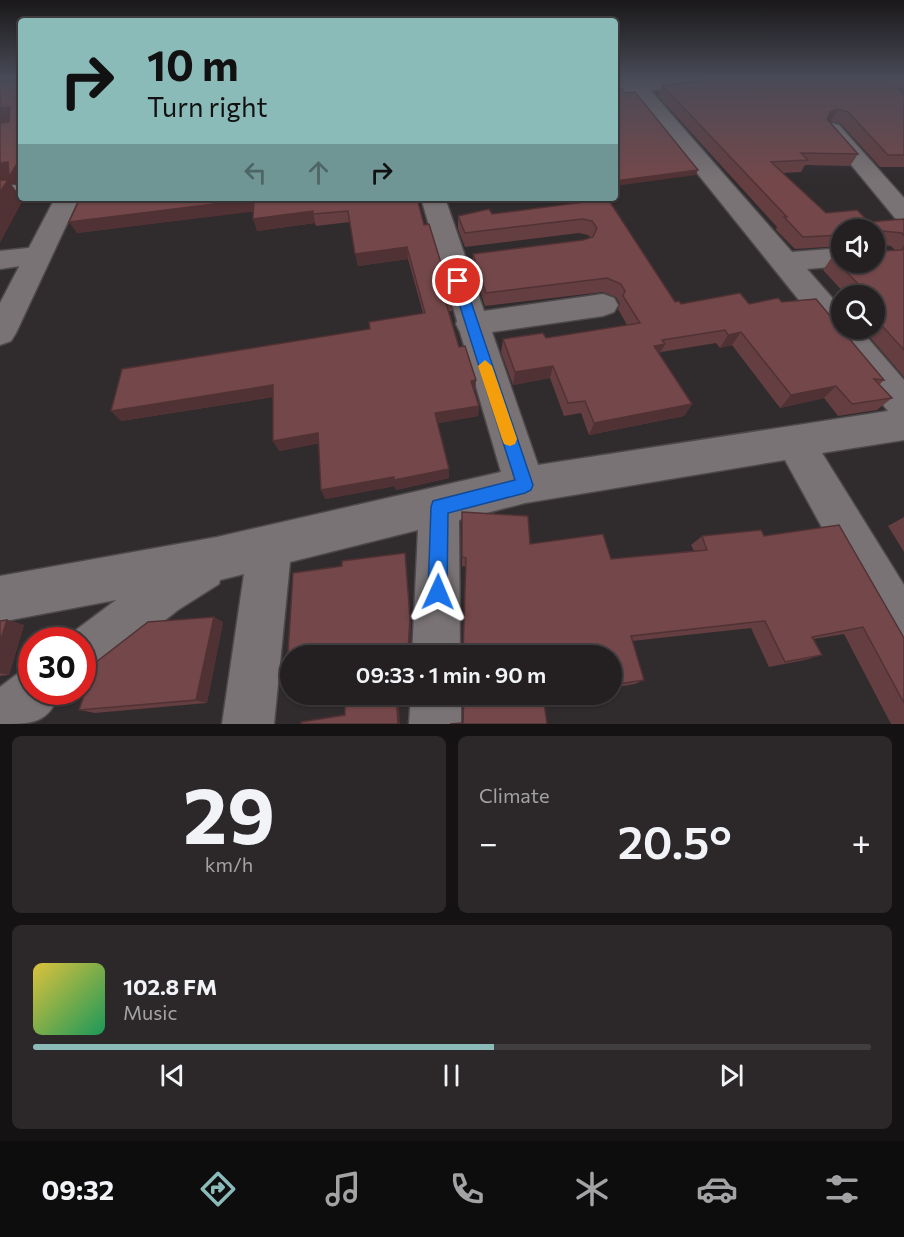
<!DOCTYPE html>
<html lang="en">
<head>
<meta charset="utf-8">
<style>
  body { margin:0; font-family:Commissioner,sans-serif; background:#2c282a; color:#f1f3f6; height:100vh; display:flex; flex-direction:column; font-size:22px; white-space:nowrap }
  * { box-sizing:border-box; margin:0 }
  p { font-size:20px; color:#a3a3a5 }
  .icon { flex:none; width:33px; height:33px; fill:none; stroke:currentColor; stroke-width:2; stroke-linecap:round; stroke-linejoin:round }
  .map { position:relative; height:724px; overflow:hidden }
  .drawer { display:flex; flex-direction:column; gap:12px; padding:12px; background:#141213; flex:1 }
  .drawer>* { flex:none }
  .hud { position:absolute; left:18px; top:18px; width:600px; height:183px; border-radius:6px; box-shadow:0 2px 4px #0004,0 0 0 2px #413e40; background:#8bbbb9; color:#111; overflow:hidden }
  .tools { position:absolute; left:831px; top:219px; display:grid; gap:12px }
  .tools a { display:grid; place-items:center; width:54px; height:54px; border-radius:50%; background:#242022; box-shadow:0 2px 4px #0004,0 0 0 2px #413e40; font-size:30px }
  .speed { position:absolute; left:18px; top:627px; display:flex; gap:12px; font-size:30px; font-weight:700; text-align:center }
  .speed>* { display:grid; place-content:center; width:78px; height:78px; border-radius:50%; background:#242022; box-shadow:0 2px 4px #0004,0 0 0 2px #413e40; line-height:1 }
  .speed .limit { border:9px solid #d22; background:#fff; color:#111 }
  .pin { position:absolute; display:grid; place-items:center; width:51px; height:51px; color:#fff; margin:-26px; border:3px solid #fff; border-radius:50%; box-shadow:0 2px 6px #0007 }
  .me { position:absolute; width:66px; margin:-33px; rotate:1deg; stroke-linejoin:round; filter:drop-shadow(0 0 4px #0008) }
  .turn { display:flex; align-items:center; gap:21px; height:126px; padding:0 30px; font-size:27px }
  .turn .icon { width:78px; height:78px; stroke-width:2.5 }
  .turn b { display:block; font-size:42px; line-height:51px }
  .lanes { display:flex; align-items:center; height:57px; padding:0 30px; background:#0003; justify-content:center; gap:30px; direction:ltr }
  .lanes .off { opacity:.35 }
  .big { font-size:45px; font-weight:600; line-height:1.1 }
  .drawer .card { flex:1; display:flex; flex-direction:column; justify-content:center; gap:9px; min-width:0; padding:0 21px; border-radius:9px; background:#2c282a }
  .drawer .dial { align-items:center; gap:0 }
  .dial b { font-size:78px; line-height:1 }
  .song { display:flex; align-items:center; gap:18px }
  .cover { width:72px; height:72px; border-radius:9px; background:linear-gradient(135deg,hsl(50 70% 55%),hsl(150 70% 35%)) }
  .played { height:6px; border-radius:3px; background:linear-gradient(90deg,#8bbbb9 55%,#413e40 55%) }
  .keys { display:flex; justify-content:space-around; direction:ltr }
  .heat { display:flex; justify-content:space-between; align-items:center; font-size:33px; direction:ltr }
  .drawer .tiles { flex:1; display:grid; gap:12px; grid-template-columns:1fr 1fr }
  .card:last-child { grid-column:span 2 }
  .trip { position:absolute; left:280px; top:645px; width:342px; height:60px; border-radius:30px; background:#242022; box-shadow:0 2px 4px #0004,0 0 0 2px #413e40; font-weight:600; line-height:60px; text-align:center }
  .dock { display:flex; height:96px; justify-content:space-around; align-items:center; background:#0e0d0e; color:#a3a3a5 }
  .dock .icon { width:42px; height:42px }
  .dock .current { color:#8bbbb9 }
  .dock b { font-size:27px; color:#f1f3f6 }
  .map>svg:first-child { display:block }
  .lines { fill:none; stroke-linecap:round; stroke-linejoin:round }
  .minor-casing { stroke:#4d494a; stroke-width:3 }
  .tertiary-casing { stroke:#4d494a; stroke-width:3 }
  .minor { fill:#797375; fill-rule:evenodd }
  .tertiary { fill:#797375; fill-rule:evenodd }
  .wall { fill:#643e40; fill-rule:evenodd }
  .shaded-wall { fill:#513234 }
  .building { fill:#74484a; stroke:#513234; stroke-width:1.5 }
  .route { fill:#1a73e8; stroke:#114b97; stroke-width:1.5 }
  .slow { fill:#f59e0b }
</style>
</head>
<body>
<div class="map">
<svg width="904" height="724" viewBox="0 0 904 724">
  <rect width="100%" height="100%" fill="#302b2d"/>
  <g class="lines">
    <defs>
      <g id="minor">
        <path d="M621 78H756L758 81 755 85 650 90 792 252 842 248V262H852L842 266 807 269 842 309V328H859L904 380V440L822 453 904 585V653L887 646 785 460 525 503 459 520 460 656H412L418 530 290 562 274 724H222L244 574 220 580 219 584 178 610 99 672 82 679V640H64L65 638 116 600 0 622V576L217 537 501 472 460 332 456 324 457 321 421 198H445L484 311 603 294 614 298 618 305 614 312 603 316 492 332 538 465 888 411 632 92H615V82L623 81Z"/>
        <path d="M832 123 839 125 904 198V221L895 218 825 133 822 129 825 125Z"/>
        <path d="M21 184 22 198 0 201V187Z"/>
        <path d="M37 247 47 250 51 256 47 262 0 269V251Z"/>
        <path d="M32 668V692H60C49 724 32 724 0 724V687L17 674Z"/>
        <path d="M411 694H461V724H409Z"/>
      </g>
      <path id="tertiary" d="M55 198H79L16 333 11 341 0 345V303Z"/>
    </defs>
    <use href="#minor" class="minor-casing"/>
    <use href="#tertiary" class="tertiary-casing"/>
    <use href="#minor" class="minor"/>
    <use href="#tertiary" class="tertiary"/>
  </g>
  <g class="wall">
    <path d="M904 78V167H880L841 124 831 121 829 122 858 154 850 166 805 165 801 172 783 173 826 213 869 222 904 219V377L862 328H874V296H847L823 270 832 257 874 262V230H842V246L795 249 776 230 777 227 658 96 662 85 705 81 706 79ZM882 245 891 246 895 250 882 251Z"/>
    <path d="M80 198H417L424 225 452 299V311H449L459 347 476 380 474 391 479 406 478 416 437 423 449 469V478L396 490 395 486 325 499 319 443 279 451 273 397 121 421 370 329 423 313 408 259 358 266 350 222 316 226 315 223 257 231 253 211 77 233Z"/>
    <path d="M608 199 675 302 681 304H749L782 302 884 380 879 385 892 398 877 410 838 416 824 398 780 408 732 345 720 348 716 343 661 352 659 355 692 404 684 416 589 435 581 413 564 416 550 378 513 385 501 352 503 339 546 338 627 325 618 309 620 304 616 297 603 292 485 306 472 268 473 254 583 240 591 238 588 235 579 233 465 247 458 229V216L492 214Z"/>
    <path d="M462 512 530 544 611 559 694 551 691 545 702 536H764L904 638V724H891L844 634 814 639 822 655 805 660 769 667 751 628 632 641 644 680 635 684 612 688V656L466 567 462 566Z"/>
    <path d="M904 517V552L888 526Z"/>
    <path d="M7 620 24 625 9 675 0 676V621Z"/>
    <path d="M223 622 207 703 95 713 79 710Z"/>
    <path d="M463 694H571L544 699 463 723Z"/>
  </g>
  <g class="shaded-wall">
    <path d="M0 78H18L0 87Z"/>
    <path d="M10 107 21 124 0 128V108Z"/>
    <path d="M838 109 831 121 823 124 830 112Z"/>
    <path d="M21 157V193L14 183 11 184 23 200 0 243V163Z"/>
    <path d="M698 170 696 175 615 186V181Z"/>
    <path d="M254 199 258 211 77 233 69 222Z"/>
    <path d="M313 211 315 223 257 231 253 219Z"/>
    <path d="M407 247 408 259 358 266 355 254Z"/>
    <path d="M741 332 732 345 720 348 728 335Z"/>
    <path d="M665 344 658 357 654 346Z"/>
    <path d="M553 366 550 378 513 385 515 372Z"/>
    <path d="M476 380 475 391 471 392V381Z"/>
    <path d="M273 385 278 396 121 421 111 411Z"/>
    <path d="M836 386 824 398 780 408 791 395Z"/>
    <path d="M692 404 684 416 589 435 594 423Z"/>
    <path d="M479 406 478 416 435 424V413Z"/>
    <path d="M318 433 322 443 279 451 273 441Z"/>
    <path d="M449 469V478L396 490 395 486 325 499 321 490 394 477Z"/>
    <path d="M405 553 406 560 411 623 410 656 408 651Z"/>
    <path d="M214 617 223 622 207 703 196 700Z"/>
    <path d="M7 620 24 625 9 675 0 673V642Z"/>
    <path d="M396 694H398L400 724H398Z"/>
  </g>
  <g class="building">
    <path d="M11 78H21V157L9 177 8 162 0 163V123L9 122 10 107 0 108V83L11 82Z"/>
    <path d="M722 78H904V89L897 88 904 94V155H888L848 112 838 109 830 112 827 119 858 154 801 153 808 160 771 162 826 213 857 210 869 222 904 219V236L902 233 883 231 882 251 902 250 904 246V350L874 317V296H855L868 294 832 257H842V262H874V230H842V235L803 237 784 217H787L662 85 708 81 706 79Z"/>
    <path d="M615 88 622 89 625 93 635 92 698 170 615 181Z"/>
    <path d="M0 180H8L0 192Z"/>
    <path d="M80 198H417L424 225 429 224 452 299 447 300 446 303 459 347 465 346 476 380 471 381 479 406 435 413 449 469 394 480V477L321 490 318 433 273 441V385L111 411 122 369 370 329 369 322 425 313 407 247 355 254 348 211 313 214V211L253 219 254 199 69 222Z"/>
    <path d="M608 199 675 302 679 301 681 304 740 293 749 304 778 298 782 302 816 299 884 380 874 379 892 398 852 404 836 386 791 395 741 332 728 335 725 330 662 340 665 344 654 346 692 404 594 423 585 401 568 403 553 366 515 372 503 339 543 333 546 338 640 323 623 296 625 291 621 284 607 278 486 293 473 254 583 240 593 237 597 228 592 221 582 219 465 233 458 216 489 209 492 214Z"/>
    <path d="M462 512 528 516 530 544 603 534 611 559 707 550 702 536 761 530 764 536 839 525 904 638V703L863 627 812 637 822 655 785 662 765 621 631 636 644 680 612 685V656H463L466 558 462 557Z"/>
    <path d="M405 553 410 618 408 651 412 654 413 656H291V668L287 669 293 573 342 566V561Z"/>
    <path d="M214 617 196 700 79 710 95 663 148 622Z"/>
    <path d="M7 620 0 642V621Z"/>
    <path d="M345 694H396L398 724H301V722L345 715Z"/>
    <path d="M464 694H555L543 696 547 724H450L463 723Z"/>
  </g>
  <linearGradient id="sky" x2="0" y2="1"><stop stop-color="#1a1819"/><stop offset="0.43" stop-color="#484a57"/><stop offset="1" stop-color="#484a57" stop-opacity="0"/></linearGradient>
  <rect width="904" height="180" fill="url(#sky)"/>
  <path class="route" d="M458 277 464 281 533 485 531 490 525 493 448 513 447 592 444 598 438 601 431 598 428 592 431 507 433 501 515 480 452 281Z"/>
  <path class="slow" d="M485 360 492 366 517 439 515 444 510 446 504 444 502 439 478 366Z"/>
</svg>
<div class="tools">
<a><svg class="icon" aria-label="sound" viewBox="0 0 24 24"><path d="M4 9h4l5-4v14l-5-4H4zM17 9q2 3 0 6"/></svg></a>
<a><svg class="icon" aria-label="search" viewBox="0 0 24 24"><circle cx="10" cy="10" r="6"/><path d="M15 15l6 6"/></svg></a>
</div>
<div class="speed"><div class="limit">30</div></div>
<div class="pin" style="left:458px;top:281px;background:#d93025"><svg class="icon" aria-label="arrive" viewBox="0 0 24 24"><path d="M6 21V4h12l-3 4 3 4H6"/></svg></div>
<svg class="me" style="left:438px;top:592px" viewBox="-20 -20 40 40"><path d="M0-17L14 15 0 8-14 15z" fill="#1a73e8" stroke="#fff" stroke-width="4"/></svg>
<div class="trip">09:33 · 1 min · 90 m</div>
<div class="hud">
<div class="turn"><svg class="icon" aria-label="right" viewBox="0 0 24 24"><path d="M7 20v-9h11M14 6l5 5-5 5"/></svg><div><b>10 m</b>Turn right</div></div>
<div class="lanes"><svg class="icon off" aria-label="left" viewBox="0 0 24 24"><path d="M17 20v-9H6M10 6l-5 5 5 5"/></svg><svg class="icon off" aria-label="ahead" viewBox="0 0 24 24"><path d="M12 20V5M6 11l6-6 6 6"/></svg><svg class="icon" aria-label="right" viewBox="0 0 24 24"><path d="M7 20v-9h11M14 6l5 5-5 5"/></svg></div>
</div>
</div>
<section class="drawer">
<div class="tiles">
<div class="card dial"><b>29</b><p>km/h</p></div>
<div class="card"><p>Climate</p>
<div class="heat"><a>−</a><b class="big">20.5°</b><a>+</a></div>
</div>
<div class="card">
<div class="song"><i class="cover"></i><div><b>102.8 FM</b><p>Music</p></div></div>
<div class="played"></div>
<div class="keys"><svg class="icon" aria-label="previous" viewBox="0 0 24 24"><path d="M18 5L8 12l10 7zM5 5v14"/></svg><svg class="icon" aria-label="pause" viewBox="0 0 24 24"><path d="M8 5v14M16 5v14"/></svg><svg class="icon" aria-label="next" viewBox="0 0 24 24"><path d="M6 5l10 7-10 7zM19 5v14"/></svg></div>
</div>
</div>
</section>
<nav class="dock">
<b>09:32</b>
<svg class="icon current" aria-label="directions" viewBox="0 0 24 24"><path d="M12 3l9 9-9 9-9-9zM9 14v-3h6M13 9l2 2-2 2"/></svg>
<svg class="icon" aria-label="music" viewBox="0 0 24 24"><path d="M9 18V5l10-2v13"/><circle cx="6" cy="18" r="3"/><circle cx="16" cy="16" r="3"/></svg>
<svg class="icon" aria-label="phone" viewBox="0 0 24 24"><path d="M5 4h4l2 5-3 2q2 4 5 5l2-3 5 2v4C11 20 4 13 5 4z"/></svg>
<svg class="icon" aria-label="climate" viewBox="0 0 24 24"><path d="M12 3v18M4 7l16 10M4 17L20 7"/></svg>
<svg class="icon" aria-label="car" viewBox="0 0 24 24"><path d="M5 17H2v-5l4-1 3-4h7l3 4 3 1v5h-3M9 17h6M6 11h13"/><circle cx="7" cy="17" r="2"/><circle cx="17" cy="17" r="2"/></svg>
<svg class="icon" aria-label="filters" viewBox="0 0 24 24"><path d="M4 7h16M4 17h16"/><circle cx="9" cy="7" r="2"/><circle cx="15" cy="17" r="2"/></svg>
</nav>
</body>
</html>
